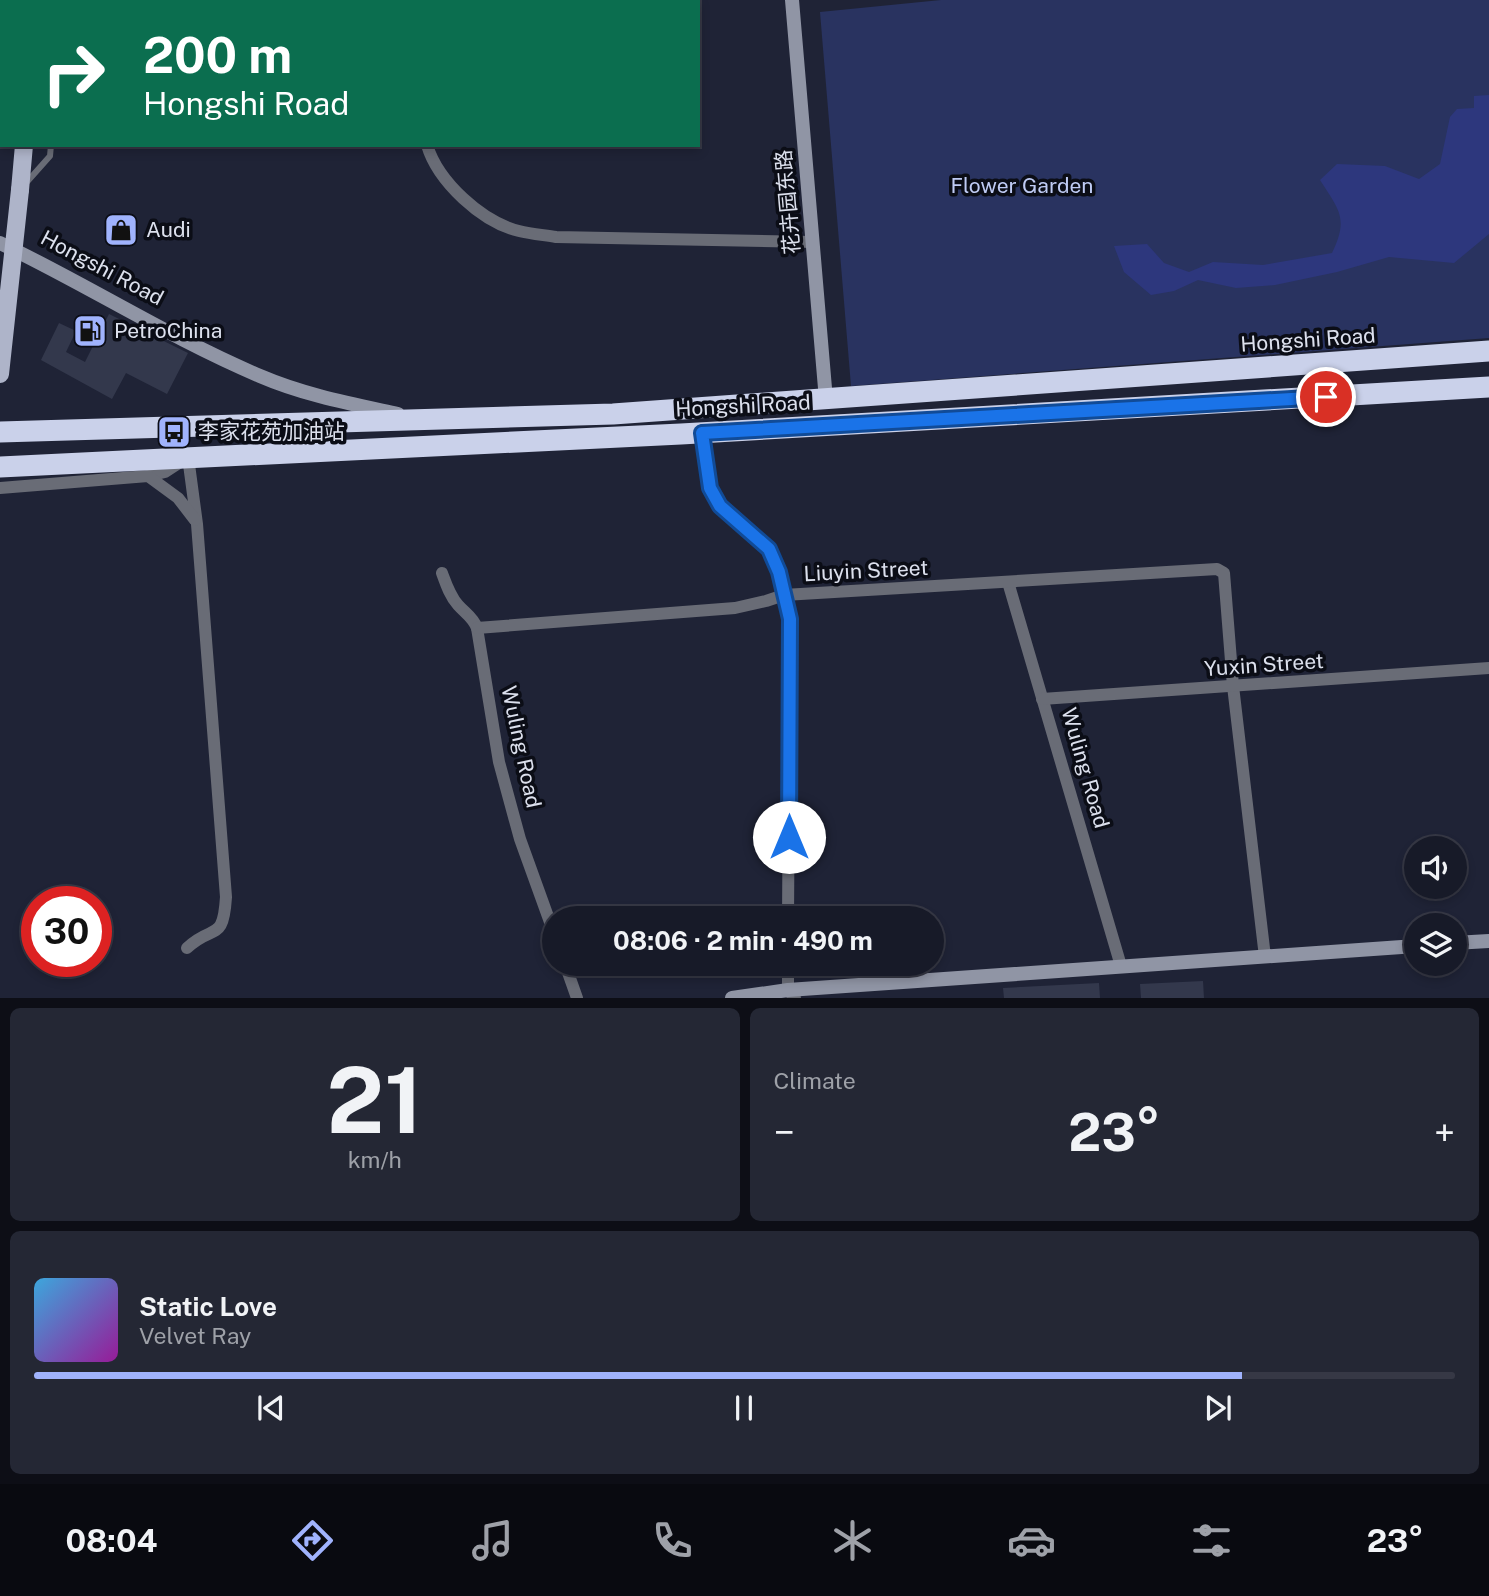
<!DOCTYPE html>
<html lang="en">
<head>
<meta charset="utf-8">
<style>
  body { margin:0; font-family:"Public Sans","Noto Sans SC",sans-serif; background:#242734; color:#f1f3f6; height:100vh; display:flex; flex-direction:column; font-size:26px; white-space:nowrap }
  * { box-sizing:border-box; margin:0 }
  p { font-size:23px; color:#9ea1a8 }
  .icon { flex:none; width:38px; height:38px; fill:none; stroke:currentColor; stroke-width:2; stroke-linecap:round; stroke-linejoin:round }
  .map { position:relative; height:998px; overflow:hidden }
  .side { display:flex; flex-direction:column; gap:10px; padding:10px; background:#0d0e16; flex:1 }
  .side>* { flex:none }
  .guide { position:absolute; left:0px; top:0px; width:700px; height:147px; box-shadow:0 4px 10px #0003,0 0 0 2px #363845; background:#0b6e4f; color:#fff; overflow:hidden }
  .fabs { position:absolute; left:1404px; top:836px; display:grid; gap:14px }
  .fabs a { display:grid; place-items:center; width:63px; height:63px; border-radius:50%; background:#171a28; box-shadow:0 4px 10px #0003,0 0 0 2px #363845; font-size:35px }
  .speed { position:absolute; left:21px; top:886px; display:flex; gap:14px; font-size:35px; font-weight:700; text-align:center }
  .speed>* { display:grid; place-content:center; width:91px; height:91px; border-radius:50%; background:#171a28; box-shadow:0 4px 10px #0003,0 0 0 2px #363845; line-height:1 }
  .speed .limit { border:10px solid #d22; background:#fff; color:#111 }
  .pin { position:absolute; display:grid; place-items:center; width:60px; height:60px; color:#fff; margin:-30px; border:4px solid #fff; border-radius:50%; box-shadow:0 2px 7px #0007 }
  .me { position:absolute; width:77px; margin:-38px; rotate:0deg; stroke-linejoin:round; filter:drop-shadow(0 0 5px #0008) }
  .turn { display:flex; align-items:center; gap:24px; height:147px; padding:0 28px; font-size:32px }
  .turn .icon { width:91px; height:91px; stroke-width:2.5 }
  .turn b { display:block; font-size:49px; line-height:60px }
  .big { font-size:52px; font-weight:700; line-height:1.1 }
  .side .tile { flex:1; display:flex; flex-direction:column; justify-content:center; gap:10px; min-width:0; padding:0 24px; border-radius:10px; background:#242734 }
  .side .dial { align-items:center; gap:0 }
  .dial b { font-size:91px; line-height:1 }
  .song { display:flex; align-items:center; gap:21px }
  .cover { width:84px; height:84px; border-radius:10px; background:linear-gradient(135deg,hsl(200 70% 55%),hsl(300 70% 35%)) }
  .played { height:7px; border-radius:4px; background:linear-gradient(90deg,#a0b3fd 85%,#363845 85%) }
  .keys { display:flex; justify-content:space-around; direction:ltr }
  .heat { display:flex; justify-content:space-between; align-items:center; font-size:38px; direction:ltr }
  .side .tiles { flex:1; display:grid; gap:10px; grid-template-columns:1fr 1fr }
  .tile:last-child { grid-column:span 2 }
  .trip { position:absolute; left:542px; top:906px; width:402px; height:70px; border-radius:35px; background:#171a28; box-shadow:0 4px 10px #0003,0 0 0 2px #363845; font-weight:700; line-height:70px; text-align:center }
  .menu { display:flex; height:112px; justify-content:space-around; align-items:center; background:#090a10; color:#9ea1a8 }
  .menu .icon { width:49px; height:49px }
  .menu .selected { color:#a0b3fd }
  .menu b { font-size:32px; color:#f1f3f6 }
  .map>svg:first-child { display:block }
  .green { fill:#293360 }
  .water { fill:#2d377d }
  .building { fill:#33384c }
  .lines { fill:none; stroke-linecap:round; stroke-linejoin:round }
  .lane { stroke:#696c76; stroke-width:6 }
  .street { stroke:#696c76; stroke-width:12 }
  .secondary { stroke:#9095a5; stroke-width:14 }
  .primary { stroke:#aeb4c9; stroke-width:18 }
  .highway { stroke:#cad1ea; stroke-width:21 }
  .primary-bridge { stroke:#aeb4c9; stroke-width:18 }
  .route-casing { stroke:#114b97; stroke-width:18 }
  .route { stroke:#1a73e8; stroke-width:12 }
  .labels { text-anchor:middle; stroke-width:7; stroke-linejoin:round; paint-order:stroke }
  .park-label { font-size:21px; fill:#bfcbf4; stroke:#0b0d16 }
  .street-label { font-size:21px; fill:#dce0ed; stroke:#0b0d16 }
  .poi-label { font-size:21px; fill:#dce0ed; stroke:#0b0d16; text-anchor:start }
</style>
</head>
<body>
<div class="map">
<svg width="1489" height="998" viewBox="0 0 1489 998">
  <rect width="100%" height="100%" fill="#1f2336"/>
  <path class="green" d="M941 0H1489V338L851 386 820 12Z"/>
  <path class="water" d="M1489 95V234L1454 263 1389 257 1337 272 1275 285 1236 288 1198 280 1174 291 1151 295 1124 272 1114 246 1147 244 1164 263 1189 272 1213 262 1263 265 1332 253C1349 218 1339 210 1320 180L1337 164 1385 166 1419 179 1440 164 1450 117 1457 109 1474 108V96Z"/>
  <g class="building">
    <path d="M109 314 188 353 167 394 126 373 112 399 41 360 59 323 76 331 66 352 85 362Z"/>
    <path d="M1203 981 1204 998H1141L1140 984Z"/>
    <path d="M1099 983 1100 998H1004L1003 988Z"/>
  </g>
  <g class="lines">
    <path class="lane" d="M26 183 50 156 51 145"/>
    <g class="street">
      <path d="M408 0V2"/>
      <path d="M427 145C438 182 482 222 519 231 531 234 544 235 556 237L813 242"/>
      <path d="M702 433 710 488 720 506 769 549 779 572 790 619 788 919"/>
      <path d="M148 476 165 472 188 457 197 524 226 897C223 944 213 923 187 948"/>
      <path d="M0 488 148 476 178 498 195 520"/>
      <path d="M442 573C446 584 450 596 458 605 465 613 473 617 477 628L499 762 520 839 555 936"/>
      <path d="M1008 582 1121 966"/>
      <path d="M477 628 735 608 766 601 784 595 1217 569 1224 573 1233 686 1265 957"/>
      <path d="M1042 699 1489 668"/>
      <path d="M565 964 577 998"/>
      <path d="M788 964V990L795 998"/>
    </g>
    <g class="secondary">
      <path d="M792 0 826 400"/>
      <path d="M0 243C88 285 170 338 260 376 304 395 352 404 398 414"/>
      <path d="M1454 943 1489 941"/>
      <path d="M732 998 788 990 1416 946"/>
    </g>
    <g class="primary">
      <path d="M7 2V0"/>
      <path d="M36 2V0"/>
      <path d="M0 66 2 51"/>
      <path d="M20 190 24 145"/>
    </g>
    <g class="highway">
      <path d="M0 432 613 414 1489 351"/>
      <path d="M0 467 681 434 1489 387"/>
    </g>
    <path class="primary-bridge" d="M0 374 20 190"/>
  </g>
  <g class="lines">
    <defs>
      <path id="route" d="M789 837 790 619 779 572 769 549 720 506 710 488 702 433 1326 397"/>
    </defs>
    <use href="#route" class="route-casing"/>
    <use href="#route" class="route"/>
  </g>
  <defs>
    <symbol id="shop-square" viewBox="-11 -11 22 22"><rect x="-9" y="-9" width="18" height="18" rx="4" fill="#a0b3fd" stroke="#0b0d16"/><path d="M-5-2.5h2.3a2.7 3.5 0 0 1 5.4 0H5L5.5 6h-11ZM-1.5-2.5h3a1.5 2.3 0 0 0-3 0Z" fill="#111"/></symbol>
    <symbol id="fuel-square" viewBox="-11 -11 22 22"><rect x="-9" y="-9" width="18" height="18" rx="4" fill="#a0b3fd" stroke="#0b0d16"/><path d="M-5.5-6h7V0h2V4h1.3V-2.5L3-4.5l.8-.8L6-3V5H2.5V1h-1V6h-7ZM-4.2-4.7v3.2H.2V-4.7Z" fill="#111"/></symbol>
    <symbol id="bus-square" viewBox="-11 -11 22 22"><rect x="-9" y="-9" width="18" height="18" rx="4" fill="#a0b3fd" stroke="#0b0d16"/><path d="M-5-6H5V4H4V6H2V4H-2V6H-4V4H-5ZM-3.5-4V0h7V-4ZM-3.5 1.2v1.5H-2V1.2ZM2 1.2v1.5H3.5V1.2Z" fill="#111"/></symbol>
  </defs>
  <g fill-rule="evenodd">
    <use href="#shop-square" x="102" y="211" width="38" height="38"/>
    <use href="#fuel-square" x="71" y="312" width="38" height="38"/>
    <use href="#bus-square" x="155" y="413" width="38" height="38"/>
  </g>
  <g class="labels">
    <g class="park-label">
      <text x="1022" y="193">Flower Garden</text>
    </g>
    <g class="street-label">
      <text transform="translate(788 202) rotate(-95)" y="7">花卉园东路</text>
      <text transform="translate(102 268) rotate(28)" y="7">Hongshi Road</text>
      <text transform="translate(1308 340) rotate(-4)" y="7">Hongshi Road</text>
      <text transform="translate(743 406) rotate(-3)" y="7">Hongshi Road</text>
      <text transform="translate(866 571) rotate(-3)" y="7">Liuyin Street</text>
      <text transform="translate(1264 665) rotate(-4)" y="7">Yuxin Street</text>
      <text transform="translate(521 747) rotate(78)" y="7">Wuling Road</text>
      <text transform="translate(1085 768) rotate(74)" y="7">Wuling Road</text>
    </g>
    <g class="poi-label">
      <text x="146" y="237">Audi</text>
      <text x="114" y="338">PetroChina</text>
      <text x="198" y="439">李家花苑加油站</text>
    </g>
  </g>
</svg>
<div class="fabs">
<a><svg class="icon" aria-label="sound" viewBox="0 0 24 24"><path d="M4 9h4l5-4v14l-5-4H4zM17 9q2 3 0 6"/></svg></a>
<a><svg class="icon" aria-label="layers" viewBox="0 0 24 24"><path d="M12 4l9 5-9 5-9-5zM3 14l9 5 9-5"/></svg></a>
</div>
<div class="speed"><div class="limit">30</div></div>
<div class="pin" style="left:1326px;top:397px;background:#d93025"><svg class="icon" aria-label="arrive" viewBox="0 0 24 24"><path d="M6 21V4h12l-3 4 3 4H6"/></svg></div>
<svg class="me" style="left:789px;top:837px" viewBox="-20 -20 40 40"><circle r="19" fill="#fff"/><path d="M0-13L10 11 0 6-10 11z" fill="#1a73e8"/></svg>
<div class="trip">08:06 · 2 min · 490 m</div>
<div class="guide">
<div class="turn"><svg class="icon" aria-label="right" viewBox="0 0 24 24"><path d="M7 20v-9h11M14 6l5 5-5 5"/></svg><div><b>200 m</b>Hongshi Road</div></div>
</div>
</div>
<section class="side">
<div class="tiles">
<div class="tile dial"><b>21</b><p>km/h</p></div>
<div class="tile"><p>Climate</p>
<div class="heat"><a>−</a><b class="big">23°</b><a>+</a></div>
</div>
<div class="tile">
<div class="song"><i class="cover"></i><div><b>Static Love</b><p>Velvet Ray</p></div></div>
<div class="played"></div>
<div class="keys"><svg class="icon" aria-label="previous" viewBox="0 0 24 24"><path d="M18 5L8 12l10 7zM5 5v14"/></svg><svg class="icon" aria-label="pause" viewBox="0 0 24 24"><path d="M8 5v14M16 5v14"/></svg><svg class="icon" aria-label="next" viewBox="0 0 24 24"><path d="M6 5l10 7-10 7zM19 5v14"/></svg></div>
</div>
</div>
</section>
<nav class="menu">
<b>08:04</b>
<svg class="icon selected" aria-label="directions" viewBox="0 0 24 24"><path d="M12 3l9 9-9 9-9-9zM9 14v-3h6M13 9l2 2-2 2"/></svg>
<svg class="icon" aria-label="music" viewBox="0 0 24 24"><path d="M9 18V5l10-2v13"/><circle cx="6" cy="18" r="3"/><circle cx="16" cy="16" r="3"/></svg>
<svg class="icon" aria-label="phone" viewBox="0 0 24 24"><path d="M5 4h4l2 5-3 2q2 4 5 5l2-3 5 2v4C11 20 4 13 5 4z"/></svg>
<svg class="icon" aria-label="climate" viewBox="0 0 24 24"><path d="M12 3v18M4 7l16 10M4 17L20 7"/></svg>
<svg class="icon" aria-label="car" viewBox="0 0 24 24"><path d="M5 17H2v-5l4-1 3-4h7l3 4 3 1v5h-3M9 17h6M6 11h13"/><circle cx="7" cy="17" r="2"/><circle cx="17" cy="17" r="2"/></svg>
<svg class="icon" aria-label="filters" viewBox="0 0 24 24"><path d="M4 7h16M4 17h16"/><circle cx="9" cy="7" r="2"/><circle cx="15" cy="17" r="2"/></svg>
<b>23°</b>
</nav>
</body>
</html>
